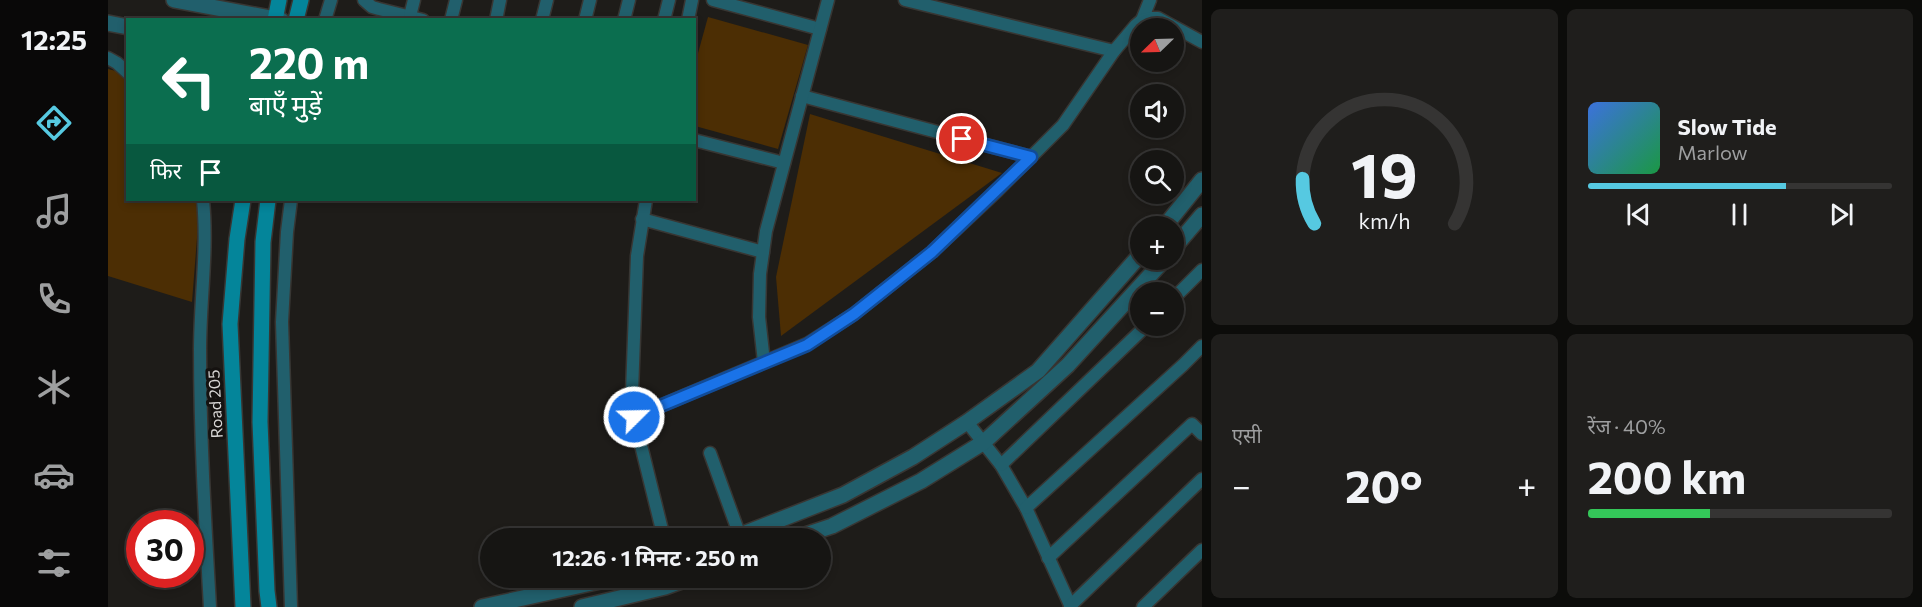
<!DOCTYPE html>
<html lang="hi">
<head>
<meta charset="utf-8">
<style>
  body { margin:0; font-family:Commissioner,"Noto Sans Devanagari",sans-serif; background:#1f1e1c; color:#f1f3f6; height:100vh; display:flex; flex-direction:column; font-size:22px; white-space:nowrap }
  * { box-sizing:border-box; margin:0 }
  p { font-size:20px; color:#9e9fa0 }
  .icon { flex:none; width:33px; height:33px; fill:none; stroke:currentColor; stroke-width:2; stroke-linecap:round; stroke-linejoin:round }
  .map { position:relative; flex:1; overflow:hidden }
  .side { display:flex; flex-direction:column; gap:9px; padding:9px; background:#0c0c0a; width:720px }
  .side>* { flex:none }
  .banner { position:absolute; left:18px; top:18px; width:570px; height:183px; border-radius:0px; box-shadow:0 3px 9px #0003,0 0 0 2px #353433; background:#0b6e4f; color:#fff; overflow:hidden }
  .needle { width:39px; rotate:247deg }
  .controls { position:absolute; left:1022px; top:18px; display:grid; gap:12px }
  .controls a { display:grid; place-items:center; width:54px; height:54px; border-radius:50%; background:#161513; box-shadow:0 3px 9px #0003,0 0 0 2px #353433; font-size:30px }
  .speed { position:absolute; left:18px; top:510px; display:flex; gap:12px; font-size:30px; font-weight:700; text-align:center }
  .speed>* { display:grid; place-content:center; width:78px; height:78px; border-radius:50%; background:#161513; box-shadow:0 3px 9px #0003,0 0 0 2px #353433; line-height:1 }
  .speed .limit { border:9px solid #d22; background:#fff; color:#111 }
  .pin { position:absolute; display:grid; place-items:center; width:51px; height:51px; color:#fff; margin:-26px; border:3px solid #fff; border-radius:50%; box-shadow:0 2px 6px #0007 }
  .me { position:absolute; width:66px; margin:-33px; rotate:67deg; stroke-linejoin:round; filter:drop-shadow(0 0 4px #0008) }
  .turn { display:flex; align-items:center; gap:21px; height:126px; padding:0 24px; font-size:27px }
  .turn .icon { width:78px; height:78px; stroke-width:2.5 }
  .turn b { display:block; font-size:42px; line-height:51px }
  .then { display:flex; align-items:center; height:57px; padding:0 24px; background:#0003; gap:12px; font-size:22px }
  .big { font-size:45px; font-weight:700; line-height:1.1 }
  .side .widget { flex:1; display:flex; flex-direction:column; justify-content:center; gap:9px; min-width:0; padding:0 21px; border-radius:9px; background:#1f1e1c }
  .side .dial { align-items:center; gap:0 }
  .dial svg { height:156px; overflow:visible; fill:none; stroke:#353433; stroke-width:7; stroke-linecap:round; text-anchor:middle }
  .dial text { fill:#f1f3f6; stroke:none }
  .song { display:flex; align-items:center; gap:18px }
  .cover { width:72px; height:72px; border-radius:9px; background:linear-gradient(135deg,hsl(220 70% 55%),hsl(140 70% 35%)) }
  .played { height:6px; border-radius:3px; background:linear-gradient(90deg,#56c9e1 65%,#353433 65%) }
  .keys { display:flex; justify-content:space-around; direction:ltr }
  .heat { display:flex; justify-content:space-between; align-items:center; font-size:33px; direction:ltr }
  .charge { height:9px; border-radius:4px; background:linear-gradient(90deg,#34c759 40%,#353433 0) }
  .side .tiles { flex:1; display:grid; gap:9px; grid-template-columns:repeat(2,1fr) }
  .trip { position:absolute; left:372px; top:528px; width:351px; height:60px; border-radius:30px; background:#161513; box-shadow:0 3px 9px #0003,0 0 0 2px #353433; font-weight:700; line-height:60px; text-align:center }
  main { display:flex; flex:1; min-height:0 }
  .tab-bar { display:flex; flex-direction:column; width:108px; justify-content:space-around; align-items:center; background:#090808; color:#9e9fa0 }
  .tab-bar .icon { width:42px; height:42px }
  .tab-bar .current { color:#56c9e1 }
  .tab-bar b { font-size:27px; color:#f1f3f6 }
  .map>svg:first-child { display:block }
  .green { fill:#4c2e04 }
  .lines { fill:none; stroke-linecap:round; stroke-linejoin:round }
  .minor-casing { stroke:#383633; stroke-width:15 }
  .tertiary-casing { stroke:#383633; stroke-width:18 }
  .secondary-casing { stroke:#383633; stroke-width:18 }
  .minor { stroke:#215f6c; stroke-width:12 }
  .tertiary { stroke:#215f6c; stroke-width:15 }
  .secondary { stroke:#04859a; stroke-width:15 }
  .route-casing { stroke:#114b97; stroke-width:15 }
  .route { stroke:#1a73e8; stroke-width:10 }
  .labels { text-anchor:middle; stroke-width:6; stroke-linejoin:round; paint-order:stroke }
  .street-label { font-size:16px; fill:#d6d4d3; stroke:#151210 }
</style>
</head>
<body>
<main>
<nav class="tab-bar">
<b>12:25</b>
<svg class="icon current" aria-label="directions" viewBox="0 0 24 24"><path d="M12 3l9 9-9 9-9-9zM9 14v-3h6M13 9l2 2-2 2"/></svg>
<svg class="icon" aria-label="music" viewBox="0 0 24 24"><path d="M9 18V5l10-2v13"/><circle cx="6" cy="18" r="3"/><circle cx="16" cy="16" r="3"/></svg>
<svg class="icon" aria-label="phone" viewBox="0 0 24 24"><path d="M5 4h4l2 5-3 2q2 4 5 5l2-3 5 2v4C11 20 4 13 5 4z"/></svg>
<svg class="icon" aria-label="climate" viewBox="0 0 24 24"><path d="M12 3v18M4 7l16 10M4 17L20 7"/></svg>
<svg class="icon" aria-label="car" viewBox="0 0 24 24"><path d="M5 17H2v-5l4-1 3-4h7l3 4 3 1v5h-3M9 17h6M6 11h13"/><circle cx="7" cy="17" r="2"/><circle cx="17" cy="17" r="2"/></svg>
<svg class="icon" aria-label="filters" viewBox="0 0 24 24"><path d="M4 7h16M4 17h16"/><circle cx="9" cy="7" r="2"/><circle cx="15" cy="17" r="2"/></svg>
</nav>
<div class="map">
<svg width="1094" height="607" viewBox="0 0 1094 607">
  <rect width="100%" height="100%" fill="#1e1c19"/>
  <g class="green">
    <path d="M600 17 700 45 670 149 587 126V64Z"/>
    <path d="M0 69 12 72 19 84 20 200H92L84 302 0 276Z"/>
    <path d="M702 114 894 173 673 336 668 277Z"/>
  </g>
  <g class="lines">
    <defs>
      <g id="minor">
        <path d="M256 0 264 7 271 9 315 20"/>
        <path d="M605 0 712 29"/>
        <path d="M797 0 1006 51"/>
        <path d="M302 16 306 0"/>
        <path d="M217 20 223 0"/>
        <path d="M343 20 348 0"/>
        <path d="M388 20 392 0"/>
        <path d="M434 20 439 0"/>
        <path d="M477 20 482 0"/>
        <path d="M516 20 521 0"/>
        <path d="M556 20 561 0"/>
        <path d="M580 20 584 0"/>
        <path d="M1034 20 1042 0"/>
        <path d="M0 58 9 63 20 73"/>
        <path d="M694 96 923 157"/>
        <path d="M586 140 676 163"/>
        <path d="M95 200C100 250 92 300 92 350 92 436 97 521 102 607"/>
        <path d="M534 219 655 252"/>
        <path d="M1065 299 1094 270"/>
        <path d="M656 362 651 317 652 274 658 231 720 0"/>
        <path d="M526 417 524 392 529 256 538 200"/>
        <path d="M859 422 893 465 918 508 963 607"/>
        <path d="M602 453 632 536"/>
        <path d="M893 465 1038 326"/>
        <path d="M918 508 1075 365 1094 346"/>
        <path d="M556 538 526 417 699 344 746 314 824 252 890 190 955 125 1006 51 1028 25 1034 20 1042 18H1050L1094 42"/>
        <path d="M940 558 1084 424 1094 434"/>
        <path d="M962 606 1094 479"/>
        <path d="M183 607 174 322 179 232 183 200"/>
        <path d="M1035 607 1094 550"/>
      </g>
      <g id="tertiary">
        <path d="M66 0 173 20"/>
        <path d="M0 23 20 27"/>
        <path d="M1057 226 1094 180"/>
        <path d="M1065 249 1094 215"/>
        <path d="M625 538 735 495 805 457 859 422 930 371 1032 255"/>
        <path d="M688 538 724 526 813 481 876 442 960 365 1056 260"/>
        <path d="M374 607 506 578"/>
        <path d="M474 607 557 587 582 578"/>
      </g>
      <g id="secondary">
        <path d="M167 20 171 0"/>
        <path d="M188 20 193 0"/>
        <path d="M135 200 129 239 122 324 135 607"/>
        <path d="M160 200 155 242 152 422 159 591 161 607"/>
      </g>
    </defs>
    <use href="#minor" class="minor-casing"/>
    <use href="#tertiary" class="tertiary-casing"/>
    <use href="#secondary" class="secondary-casing"/>
    <use href="#minor" class="minor"/>
    <use href="#tertiary" class="tertiary"/>
    <use href="#secondary" class="secondary"/>
  </g>
  <g class="lines">
    <defs>
      <path id="route" d="M526 417 699 345 746 314 824 252 923 157 854 139"/>
    </defs>
    <use href="#route" class="route-casing"/>
    <use href="#route" class="route"/>
  </g>
  <g class="labels">
    <g class="street-label">
      <text transform="translate(107 404) rotate(-93)" y="6">Road 205</text>
    </g>
  </g>
</svg>
<div class="controls">
<a><svg class="needle" viewBox="-14 -14 28 28"><path d="M0-13l5 13h-10z" fill="#e53935"/><path d="M0 13l5-13h-10z" fill="#9e9fa0"/></svg></a>
<a><svg class="icon" aria-label="sound" viewBox="0 0 24 24"><path d="M4 9h4l5-4v14l-5-4H4zM17 9q2 3 0 6"/></svg></a>
<a><svg class="icon" aria-label="search" viewBox="0 0 24 24"><circle cx="10" cy="10" r="6"/><path d="M15 15l6 6"/></svg></a>
<a>+</a>
<a>−</a>
</div>
<div class="speed"><div class="limit">30</div></div>
<div class="pin" style="left:854px;top:139px;background:#d93025"><svg class="icon" aria-label="arrive" viewBox="0 0 24 24"><path d="M6 21V4h12l-3 4 3 4H6"/></svg></div>
<svg class="me" style="left:526px;top:417px" viewBox="-20 -20 40 40"><circle r="17" fill="#1a73e8" stroke="#fff" stroke-width="3"/><path d="M0-11L8 9 0 5-8 9z" fill="#fff"/></svg>
<div class="trip">12:26 · 1 मिनट · 250 m</div>
<div class="banner">
<div class="turn"><svg class="icon" aria-label="left" viewBox="0 0 24 24"><path d="M17 20v-9H6M10 6l-5 5 5 5"/></svg><div><b>220 m</b>बाएँ मुड़ें</div></div>
<div class="then">फिर<svg class="icon" aria-label="arrive" viewBox="0 0 24 24"><path d="M6 21V4h12l-3 4 3 4H6"/></svg></div>
</div>
</div>
<section class="side">
<div class="tiles">
<div class="widget dial"><svg viewBox="0 0 100 80">
<path d="M14 69A42 42 0 1 1 86 69"/>
<path d="M14 69A42 42 0 0 1 8 46" stroke="#56c9e1"/>
<text x="50" y="56" font-size="32" font-weight="700">19</text>
<text x="50" y="72" font-size="11">km/h</text>
</svg></div>
<div class="widget">
<div class="song"><i class="cover"></i><div><b>Slow Tide</b><p>Marlow</p></div></div>
<div class="played"></div>
<div class="keys"><svg class="icon" aria-label="previous" viewBox="0 0 24 24"><path d="M18 5L8 12l10 7zM5 5v14"/></svg><svg class="icon" aria-label="pause" viewBox="0 0 24 24"><path d="M8 5v14M16 5v14"/></svg><svg class="icon" aria-label="next" viewBox="0 0 24 24"><path d="M6 5l10 7-10 7zM19 5v14"/></svg></div>
</div>
<div class="widget"><p>एसी</p>
<div class="heat"><a>−</a><b class="big">20°</b><a>+</a></div>
</div>
<div class="widget"><p>रेंज · 40%</p><b class="big">200 km</b><div class="charge"></div></div>
</div>
</section>
</main>
</body>
</html>
